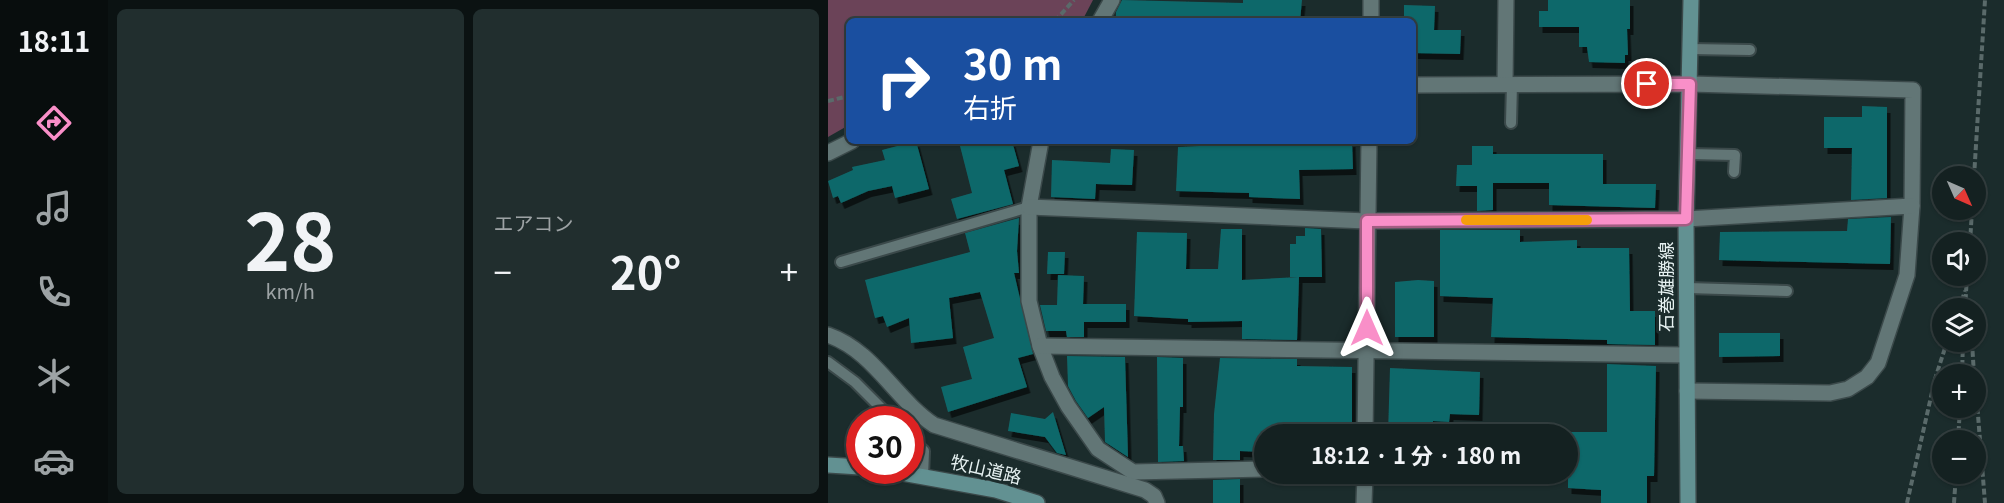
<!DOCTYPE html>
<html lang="ja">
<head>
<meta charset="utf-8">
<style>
  body { margin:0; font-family:Georgia,"Noto Sans JP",serif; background:#212e2e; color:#f1f3f6; height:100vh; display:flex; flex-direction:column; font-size:22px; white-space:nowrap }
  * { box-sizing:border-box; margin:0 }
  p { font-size:20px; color:#9da3a5 }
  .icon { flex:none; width:33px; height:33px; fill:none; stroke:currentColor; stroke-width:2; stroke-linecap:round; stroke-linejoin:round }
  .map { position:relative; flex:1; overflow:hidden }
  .sheet { display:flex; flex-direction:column; gap:9px; padding:9px; background:#0b1212; width:720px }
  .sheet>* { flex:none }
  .hud { position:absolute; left:18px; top:18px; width:570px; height:126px; border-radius:9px; box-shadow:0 2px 4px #0004,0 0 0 2px #333e3f; background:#1a4fa0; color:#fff; overflow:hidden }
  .needle { width:39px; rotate:135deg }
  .tools { position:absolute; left:1104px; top:166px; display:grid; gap:12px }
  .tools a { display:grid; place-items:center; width:54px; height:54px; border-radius:50%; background:#142121; box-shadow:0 2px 4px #0004,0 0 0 2px #333e3f; font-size:30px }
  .speed { position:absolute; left:18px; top:406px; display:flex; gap:12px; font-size:30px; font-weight:700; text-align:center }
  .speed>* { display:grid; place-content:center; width:78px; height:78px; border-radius:50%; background:#142121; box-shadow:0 2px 4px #0004,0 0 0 2px #333e3f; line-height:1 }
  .speed .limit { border:9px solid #d22; background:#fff; color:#111 }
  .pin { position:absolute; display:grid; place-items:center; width:51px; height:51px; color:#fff; margin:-26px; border:3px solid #fff; border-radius:50%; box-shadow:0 2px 6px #0007 }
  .me { position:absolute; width:66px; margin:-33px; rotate:0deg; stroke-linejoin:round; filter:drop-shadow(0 0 4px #0008) }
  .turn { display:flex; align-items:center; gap:21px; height:126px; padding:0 18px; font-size:27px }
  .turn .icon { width:78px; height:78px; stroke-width:2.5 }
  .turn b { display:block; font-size:42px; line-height:51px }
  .big { font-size:45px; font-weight:700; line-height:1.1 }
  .sheet .widget { flex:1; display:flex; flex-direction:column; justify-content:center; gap:9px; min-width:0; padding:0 21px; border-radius:9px; background:#212e2e }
  .sheet .dial { align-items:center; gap:0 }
  .dial b { font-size:78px; line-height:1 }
  .heat { display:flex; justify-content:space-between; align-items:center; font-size:33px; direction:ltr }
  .sheet .tiles { flex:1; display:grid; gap:9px; grid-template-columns:repeat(2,1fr) }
  .trip { position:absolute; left:426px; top:424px; width:324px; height:60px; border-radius:30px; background:#142121; box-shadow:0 2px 4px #0004,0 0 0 2px #333e3f; font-weight:700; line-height:60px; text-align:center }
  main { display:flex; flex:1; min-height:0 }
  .tabs { display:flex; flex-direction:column; width:108px; justify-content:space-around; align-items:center; background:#080d0d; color:#9da3a5 }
  .tabs .icon { width:42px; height:42px }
  .tabs .on { color:#f98fc8 }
  .tabs b { font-size:27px; color:#f1f3f6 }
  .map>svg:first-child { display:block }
  .green { fill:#6b4358 }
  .building { fill:#11686a; filter:url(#shadow) }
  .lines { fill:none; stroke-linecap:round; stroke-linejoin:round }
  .lane-casing { stroke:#3b494a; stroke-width:14 }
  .street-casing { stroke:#3b494a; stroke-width:18 }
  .secondary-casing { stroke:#3b494a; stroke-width:18 }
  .path { stroke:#5a6a6a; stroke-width:4; stroke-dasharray:6 3; stroke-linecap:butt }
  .lane { stroke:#627676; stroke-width:10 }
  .street { stroke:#627676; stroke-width:15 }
  .secondary { stroke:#629192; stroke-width:15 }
  .route-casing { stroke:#a25d82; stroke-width:15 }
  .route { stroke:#f98fc8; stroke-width:10 }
  .slow { stroke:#f59e0b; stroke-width:10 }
  .labels { text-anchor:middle; stroke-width:6; stroke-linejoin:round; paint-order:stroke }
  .street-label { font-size:18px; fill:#e7f2f2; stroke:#1b2c2c }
</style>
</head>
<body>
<main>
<nav class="tabs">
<b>18:11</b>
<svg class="icon on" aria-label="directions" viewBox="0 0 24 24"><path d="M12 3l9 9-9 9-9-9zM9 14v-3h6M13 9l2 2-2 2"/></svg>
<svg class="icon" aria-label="music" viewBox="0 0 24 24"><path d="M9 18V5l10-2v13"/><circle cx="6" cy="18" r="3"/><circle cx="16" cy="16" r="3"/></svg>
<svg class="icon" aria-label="phone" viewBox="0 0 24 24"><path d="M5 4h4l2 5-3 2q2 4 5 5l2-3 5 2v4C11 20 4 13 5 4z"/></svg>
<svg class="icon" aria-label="climate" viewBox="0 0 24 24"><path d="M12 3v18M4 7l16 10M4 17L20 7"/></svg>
<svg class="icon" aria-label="car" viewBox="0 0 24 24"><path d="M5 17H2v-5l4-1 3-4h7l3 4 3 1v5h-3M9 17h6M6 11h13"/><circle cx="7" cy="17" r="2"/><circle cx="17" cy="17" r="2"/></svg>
</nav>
<section class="sheet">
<div class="tiles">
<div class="widget dial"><b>28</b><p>km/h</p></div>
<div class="widget"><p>エアコン</p>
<div class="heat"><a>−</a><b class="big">20°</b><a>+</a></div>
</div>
</div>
</section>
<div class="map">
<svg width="1176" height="503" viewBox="0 0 1176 503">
  <defs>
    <filter id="shadow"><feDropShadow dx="3.5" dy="6" stdDeviation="0" flood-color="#0009"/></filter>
  </defs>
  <rect width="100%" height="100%" fill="#1b2c2c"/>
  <path class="green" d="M0 0H265L254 21H21V125L0 137Z"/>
  <g class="building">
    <path d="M294 0 415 3V0H474L472 21 312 18V21H288V12Z"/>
    <path d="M720 0H802V29H799L800 55H797V63L761 62 759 47H751V27H711V11H720Z"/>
    <path d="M576 5 607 6 606 30H633L632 54 585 53V21H576Z"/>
    <path d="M1034 106 1059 107V198L1023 200 1024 148H996V117H1034Z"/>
    <path d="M88 141 101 189 67 198 64 186 40 191 13 203 10 196 5 198 0 181 25 170 24 167 57 160 54 150Z"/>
    <path d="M152 141H184L191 166 176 170 185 204 129 219 123 199 144 193 132 146Z"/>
    <path d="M392 141 490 144 524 141 525 169 471 170 472 199 421 197V193L348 191 350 147 392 145Z"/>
    <path d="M644 146H665V154H775V184H828L827 208 721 205V183H665V210L649 211V186H628L629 165H644Z"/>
    <path d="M283 149 306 150 304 185 268 184 267 199 223 197 224 160 282 163Z"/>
    <path d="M1063 217 1062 264 891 260 892 232 1019 231 1020 219Z"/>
    <path d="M191 218 189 251 191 273H186L205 354 190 358 199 387 120 412 113 387 144 379 135 347 166 338 152 292 121 298 125 338 83 343 81 318 59 327 55 316 47 318 37 280 142 252 137 233Z"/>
    <path d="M477 228 493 229 494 277H462V244H468V236H477Z"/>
    <path d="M393 229H414V280L471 277 469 340 414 339V321L360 322V319L306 316 309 232 359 233 358 269H390Z"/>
    <path d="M612 230H692V242L749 240V248H801L802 311H827V345L779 344V340L663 337 665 298 612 296Z"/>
    <path d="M220 252H237L236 274H219Z"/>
    <path d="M230 275 256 276 255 304H298V322H256V337H239L238 331H218L212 305H229Z"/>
    <path d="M590 280 606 281V337H567V282Z"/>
    <path d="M891 333H952V356L891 357Z"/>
    <path d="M239 356 297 357 300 457 277 442 276 407 260 418 248 401 240 386Z"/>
    <path d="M329 357 355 358V407H352L351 446H355L356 461 330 462Z"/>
    <path d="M392 358 469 359V366L524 367V435H436V452L412 451V460H385L386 414Z"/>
    <path d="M779 364 828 366 826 476H819V503H773V490L740 488V432H779Z"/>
    <path d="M562 368 652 372 651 415 622 414 621 422 605 421V435H560Z"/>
    <path d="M225 412 238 455 229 453 217 437 180 431 183 413 217 419Z"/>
    <path d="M412 479V503H385V480Z"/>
  </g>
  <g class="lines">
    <defs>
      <g id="lane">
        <path d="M862 49 922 50"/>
        <path d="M683 123 684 84"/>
        <path d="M861 154 907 155 906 172"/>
        <path d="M13 262 201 207"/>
        <path d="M860 288 959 291"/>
        <path d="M0 362 27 382 65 420"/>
        <path d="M82 438 96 451 95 477"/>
      </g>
      <g id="street">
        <path d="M272 21 284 0"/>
        <path d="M543 21V0"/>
        <path d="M677 84 678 0"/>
        <path d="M585 85 862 84 1085 90 1084 206 1079 275 1050 363 1039 377 1020 389 1002 393 859 391"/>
        <path d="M213 141 201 207V301L212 346 224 377 240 406 270 449 305 472 436 469"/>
        <path d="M0 153 24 141"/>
        <path d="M201 207 539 221 858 219 1084 206"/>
        <path d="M0 335C46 351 67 399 106 425L317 490 326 496 329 503"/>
        <path d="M212 346 858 355"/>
        <path d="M537 435 541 141"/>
        <path d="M536 503 537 474"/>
      </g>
      <g id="secondary">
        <path d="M0 465 32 467"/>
        <path d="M63 471 168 490 209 503"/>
        <path d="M860 503 858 219 863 0"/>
      </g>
    </defs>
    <use href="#lane" class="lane-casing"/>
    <use href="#street" class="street-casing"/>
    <use href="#secondary" class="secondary-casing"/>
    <g class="path">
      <path d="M227 21 246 0"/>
      <path d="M0 101 21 96"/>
      <path d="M1146 177 1157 0"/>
      <path d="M1142 243 1144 210"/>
      <path d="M1140 300 1141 309"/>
      <path d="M1131 309 1137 291"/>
      <path d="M1137 309 1139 276"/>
      <path d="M1144 342 1146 375"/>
      <path d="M1134 375 1135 342"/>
      <path d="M1148 390 1157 503"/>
      <path d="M1130 441 1132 408"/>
      <path d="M1079 503 1107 379 1119 342"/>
      <path d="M1126 503 1128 474"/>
    </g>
    <use href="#lane" class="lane"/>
    <use href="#street" class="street"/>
    <use href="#secondary" class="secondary"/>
  </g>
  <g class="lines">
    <defs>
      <path id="route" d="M539 328V221L858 219 862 84H819"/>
    </defs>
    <use href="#route" class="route-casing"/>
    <use href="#route" class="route"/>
    <path class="slow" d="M638 220H759"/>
  </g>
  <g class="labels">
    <g class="street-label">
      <text transform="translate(839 287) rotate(-90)" y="6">石巻雄勝線</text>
      <text transform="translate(158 470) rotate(13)" y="6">牧山道路</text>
    </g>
  </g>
</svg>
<div class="tools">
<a><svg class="needle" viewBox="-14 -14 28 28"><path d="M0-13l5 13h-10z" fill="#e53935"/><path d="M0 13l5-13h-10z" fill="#9da3a5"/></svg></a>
<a><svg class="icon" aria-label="sound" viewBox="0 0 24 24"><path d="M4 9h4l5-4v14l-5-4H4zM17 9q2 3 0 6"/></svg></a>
<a><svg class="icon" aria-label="layers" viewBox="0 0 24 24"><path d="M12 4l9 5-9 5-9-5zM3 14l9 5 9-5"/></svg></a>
<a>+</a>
<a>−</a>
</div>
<div class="speed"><div class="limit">30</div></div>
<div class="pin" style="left:819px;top:84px;background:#d93025"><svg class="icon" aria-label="arrive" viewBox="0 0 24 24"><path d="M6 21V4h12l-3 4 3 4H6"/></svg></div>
<svg class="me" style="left:539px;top:328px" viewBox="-20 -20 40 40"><path d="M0-17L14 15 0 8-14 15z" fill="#f98fc8" stroke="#fff" stroke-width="4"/></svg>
<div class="trip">18:12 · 1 分 · 180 m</div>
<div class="hud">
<div class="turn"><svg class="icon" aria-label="right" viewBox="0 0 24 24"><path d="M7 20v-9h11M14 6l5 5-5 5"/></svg><div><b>30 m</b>右折</div></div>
</div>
</div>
</main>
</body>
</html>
